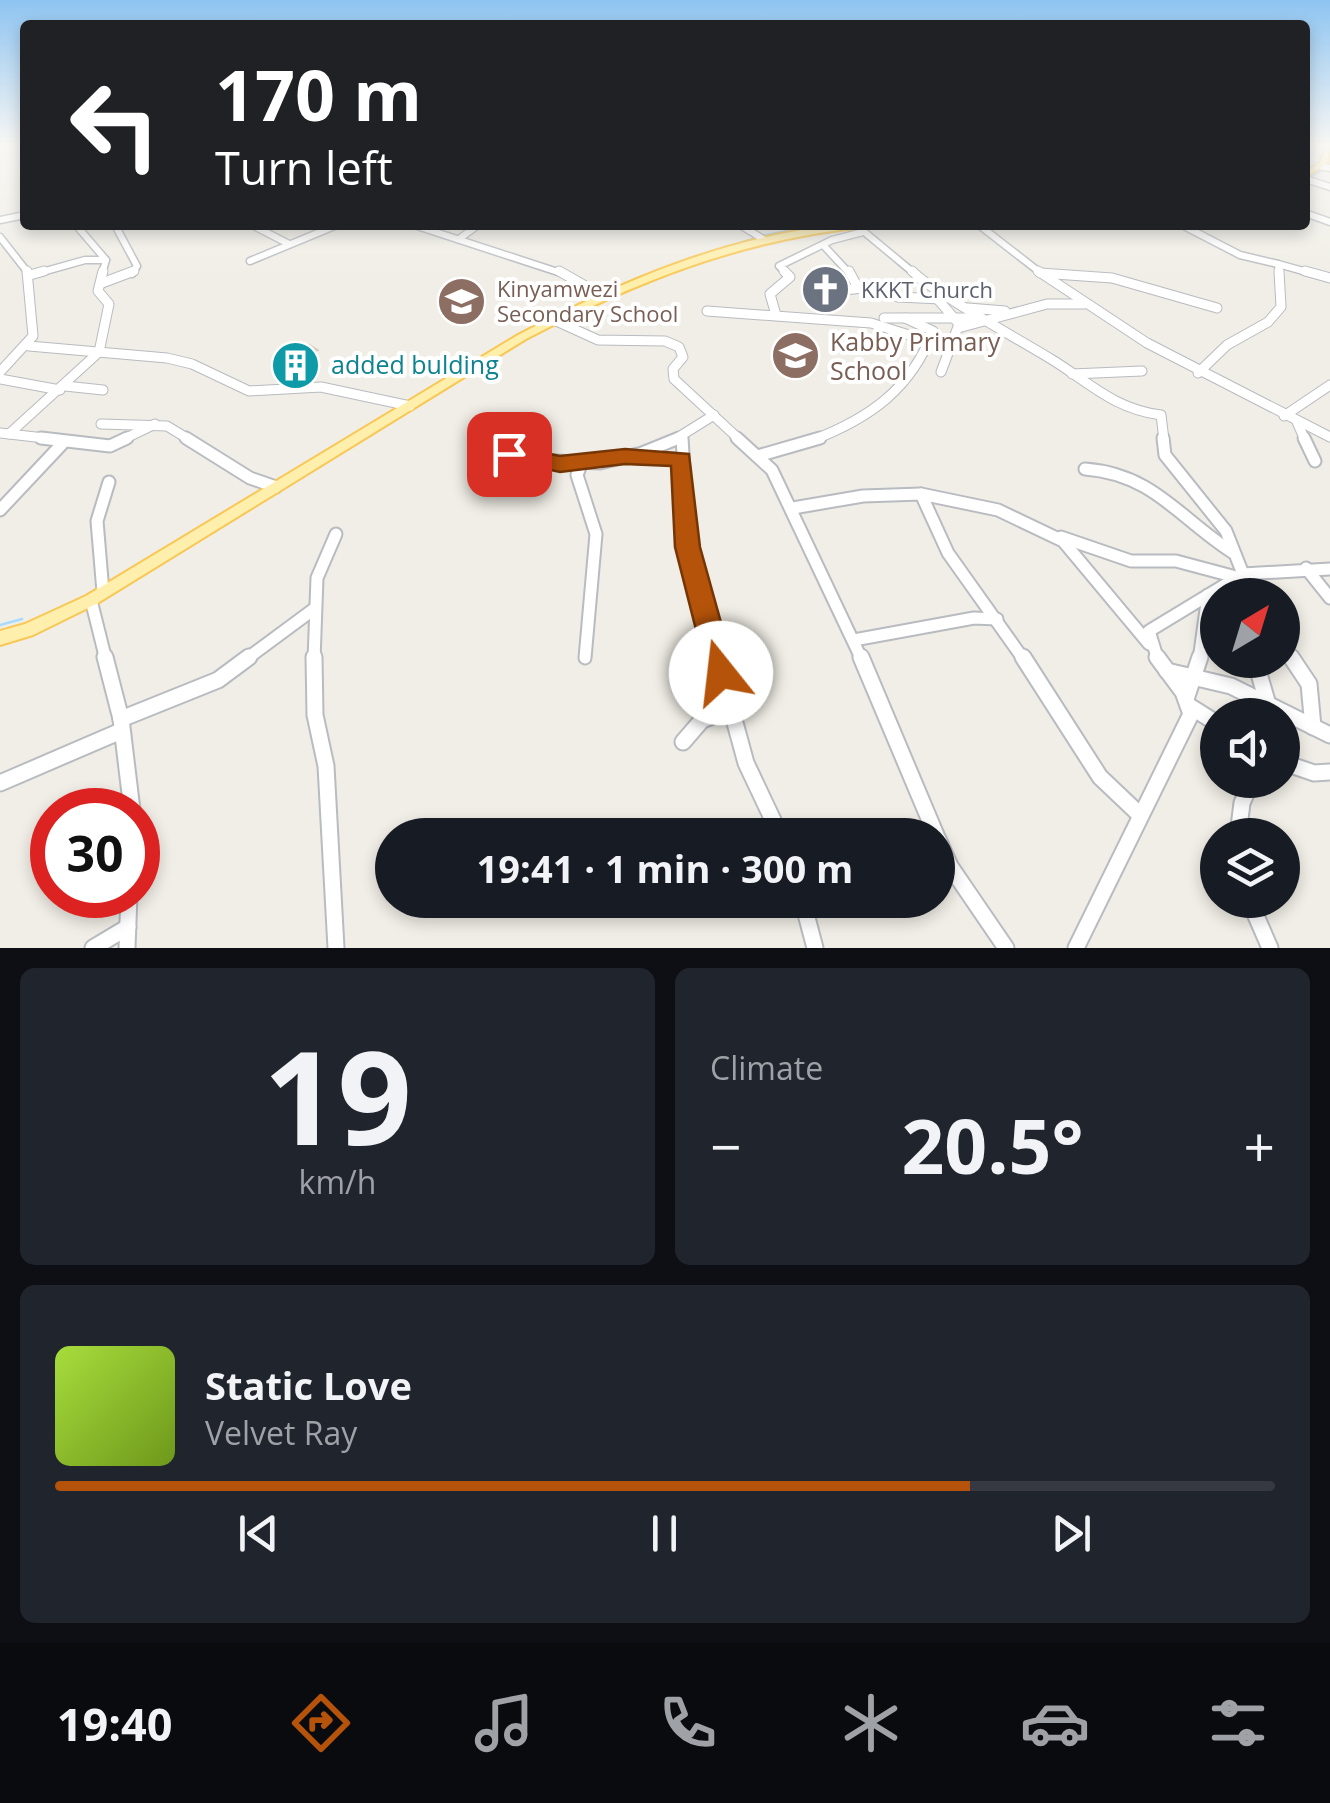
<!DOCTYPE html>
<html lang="en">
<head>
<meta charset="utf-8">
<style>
  body { margin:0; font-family:"Open Sans",sans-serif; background:#20242c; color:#f1f3f6; height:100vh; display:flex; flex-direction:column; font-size:38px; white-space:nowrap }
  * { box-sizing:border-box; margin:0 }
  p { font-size:32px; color:#9ea1a6 }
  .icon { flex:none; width:55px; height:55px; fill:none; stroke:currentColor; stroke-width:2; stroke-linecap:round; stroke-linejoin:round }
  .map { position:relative; height:948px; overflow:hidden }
  .details { display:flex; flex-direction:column; gap:20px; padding:20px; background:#0d0f14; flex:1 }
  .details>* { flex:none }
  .guide { position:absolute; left:20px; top:20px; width:1290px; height:210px; border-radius:10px; box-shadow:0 5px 15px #0003; background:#202124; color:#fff; overflow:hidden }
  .needle { width:65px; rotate:38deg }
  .buttons { position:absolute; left:1200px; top:578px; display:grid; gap:20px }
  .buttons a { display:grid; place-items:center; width:100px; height:100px; border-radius:50%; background:#171b24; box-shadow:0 5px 15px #0003; font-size:50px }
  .speed { position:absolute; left:30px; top:788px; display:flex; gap:20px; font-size:50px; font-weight:700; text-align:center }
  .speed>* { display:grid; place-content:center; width:130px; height:130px; border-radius:50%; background:#171b24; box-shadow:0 5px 15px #0003; line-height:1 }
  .speed .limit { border:15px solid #d22; background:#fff; color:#111 }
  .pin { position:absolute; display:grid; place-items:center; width:85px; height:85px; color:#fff; margin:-42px; border-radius:20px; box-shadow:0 5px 15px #0006 }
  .me { position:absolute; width:110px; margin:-55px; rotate:344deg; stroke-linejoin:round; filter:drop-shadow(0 0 8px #0008) }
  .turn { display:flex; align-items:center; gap:35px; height:210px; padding:0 30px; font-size:45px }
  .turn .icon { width:130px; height:130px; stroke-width:2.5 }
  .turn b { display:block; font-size:70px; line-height:85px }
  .big { font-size:75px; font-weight:700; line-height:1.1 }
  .details .widget { flex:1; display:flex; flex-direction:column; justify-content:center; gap:15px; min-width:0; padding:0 35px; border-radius:15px; background:#20242c }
  .details .dial { align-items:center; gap:0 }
  .dial b { font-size:130px; line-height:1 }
  .song { display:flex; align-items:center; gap:30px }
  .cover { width:120px; height:120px; border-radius:15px; background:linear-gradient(135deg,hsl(80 70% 55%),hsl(80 70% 35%)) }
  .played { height:10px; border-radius:5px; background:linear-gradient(90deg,#b45309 75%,#363941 75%) }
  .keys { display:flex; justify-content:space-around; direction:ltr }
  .heat { display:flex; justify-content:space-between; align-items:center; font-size:55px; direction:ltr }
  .details .tiles { flex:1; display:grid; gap:20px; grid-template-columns:1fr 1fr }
  .widget:last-child { grid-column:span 2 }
  .trip { position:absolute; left:375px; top:818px; width:580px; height:100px; border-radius:50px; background:#171b24; box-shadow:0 5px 15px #0003; font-weight:700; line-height:100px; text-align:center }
  .dock { display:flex; height:160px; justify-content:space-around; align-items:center; background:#090b0e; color:#9ea1a6 }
  .dock .icon { width:70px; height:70px }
  .dock .active { color:#b45309 }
  .dock b { font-size:45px; color:#f1f3f6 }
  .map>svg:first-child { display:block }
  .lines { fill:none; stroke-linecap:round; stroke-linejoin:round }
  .stream { stroke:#a7dbff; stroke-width:2.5 }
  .building { fill:#cdcac4; stroke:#d5cfc3; stroke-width:2.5 }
  .minor-far3-casing { stroke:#b8bbc0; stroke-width:9 }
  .minor-far2-casing { stroke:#b8bbc0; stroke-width:11 }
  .minor-far1-casing { stroke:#b8bbc0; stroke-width:15 }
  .minor-casing { stroke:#b8bbc0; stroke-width:19 }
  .major-casing { stroke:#f9c756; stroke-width:4 }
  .minor-far3 { stroke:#fff; stroke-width:6 }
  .minor-far2 { stroke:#fff; stroke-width:9 }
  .minor-far1 { stroke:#fff; stroke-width:11 }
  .minor { stroke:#fff; stroke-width:15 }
  .major { fill:#ffefac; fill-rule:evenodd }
  .route { fill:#b45309; stroke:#753606; stroke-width:2.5 }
  .labels { text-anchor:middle; stroke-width:8; stroke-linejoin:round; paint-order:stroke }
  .far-education-label { font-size:22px; fill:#785e54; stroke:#fff; text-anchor:start }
  .far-worship-label { font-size:22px; fill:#5b616d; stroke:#fff; text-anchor:start }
  .education-label { font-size:25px; fill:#785e54; stroke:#fff; text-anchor:start }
  .culture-label { font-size:25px; fill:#0d838f; stroke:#fff; text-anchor:start }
</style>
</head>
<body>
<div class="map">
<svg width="1330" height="948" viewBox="0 0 1330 948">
  <rect width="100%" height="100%" fill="#f0eee6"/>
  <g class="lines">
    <g class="stream">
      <path d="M1309 178 1324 169"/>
      <path d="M866 229 949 225"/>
      <path d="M761 236 817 225"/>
      <path d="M725 248 756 238"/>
      <path d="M0 625 22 619"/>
    </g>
  </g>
  <path class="building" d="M309 345 317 350 300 358 315 369 301 377 278 360Z"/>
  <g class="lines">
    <defs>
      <g id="minor-far3">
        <path d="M1319 166 1330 168"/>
        <path d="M1305 179 1330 187"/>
        <path d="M1305 213 1330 222"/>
        <path d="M0 220 25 215"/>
        <path d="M76 225 106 260 102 274"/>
        <path d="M115 225 137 266 132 274"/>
        <path d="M252 225 289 244"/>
        <path d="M414 225 564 274"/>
        <path d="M740 225 763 239"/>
        <path d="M856 225 915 274"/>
        <path d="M979 225 1042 274"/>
        <path d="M1182 225 1240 255 1278 264 1279 274"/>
        <path d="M0 237 29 274"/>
        <path d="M459 239 478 225"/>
        <path d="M825 247 850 274"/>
        <path d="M250 261 337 225"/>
        <path d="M1278 264 1314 274"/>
        <path d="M1040 273 1050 274"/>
        <path d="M35 274 85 260H106"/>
        <path d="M787 274 779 266 832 240 863 232"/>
      </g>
      <g id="minor-far2">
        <path d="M559 271 603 296"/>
        <path d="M849 271 857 286"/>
        <path d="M912 271 921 279"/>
        <path d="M1038 271 1147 343 1330 437"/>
        <path d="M1305 271 1330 278"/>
        <path d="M1040 273 1112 278 1217 308"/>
        <path d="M30 275 44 271"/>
        <path d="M918 277C961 308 1006 332 1051 359 1090 383 1114 409 1161 415L1164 440"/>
        <path d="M102 283 134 271"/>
        <path d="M842 290 865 288 898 297 941 299"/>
        <path d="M935 296 959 324 941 372"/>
        <path d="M968 308 1005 311"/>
        <path d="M707 311 871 323 931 342"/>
        <path d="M776 315 770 294 790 277 784 271"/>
        <path d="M884 318H979"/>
        <path d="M554 320 598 340 665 341 679 347 683 357 673 369 674 379 740 440"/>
        <path d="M958 328 1047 304H1084"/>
        <path d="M29 346 167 358 192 364 249 391 321 387 410 406"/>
        <path d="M0 372 33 336 27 271"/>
        <path d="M1198 373 1227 345 1268 322 1281 307 1279 271"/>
        <path d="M1072 374 1142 371"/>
        <path d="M0 379 60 390"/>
        <path d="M65 386 103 390"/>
        <path d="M1284 416 1330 385"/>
        <path d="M1297 422 1305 440"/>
        <path d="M101 424 167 426 190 440"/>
        <path d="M0 433 62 440"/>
        <path d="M9 434 99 352 109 304 98 291 103 271"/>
        <path d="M122 440 155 424"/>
        <path d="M674 440 714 415"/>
        <path d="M813 440C870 418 911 389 933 331L905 318"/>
      </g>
      <g id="minor-far1">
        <path d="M41 438 110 446 127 438"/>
        <path d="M186 438 250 478 276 487"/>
        <path d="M682 438 688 533 718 660"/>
        <path d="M737 438 772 470 862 660"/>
        <path d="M1163 438 1165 455 1226 531 1243 574"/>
        <path d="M1304 438 1315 461"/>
        <path d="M761 455 820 438"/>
        <path d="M490 458 600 463 642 453 679 438"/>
        <path d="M636 458 681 459"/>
        <path d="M582 462 577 475 596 534 585 658"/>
        <path d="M1085 469C1153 474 1179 518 1232 552"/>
        <path d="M921 494 948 553 1024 660"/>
        <path d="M793 508 863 496 921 494 998 510 1063 541 1149 644"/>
        <path d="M0 510 62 444"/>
        <path d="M1061 537 1131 561H1176L1236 577"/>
        <path d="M1306 568 1330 598"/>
        <path d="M103 592 97 521 109 482"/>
        <path d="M91 600 106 660"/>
        <path d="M854 640 974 618 997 619"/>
        <path d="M1282 649 1293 660"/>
        <path d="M245 660 314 609"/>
        <path d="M314 660 317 578 336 534"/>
        <path d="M1158 660 1149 631 1243 574 1330 569"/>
        <path d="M1199 660 1208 595"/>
      </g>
      <g id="minor">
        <path d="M105 657 121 719 132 810"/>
        <path d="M314 657 315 715 326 766 336 948"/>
        <path d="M717 657 746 763 780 835"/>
        <path d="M861 657 936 835"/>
        <path d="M1023 657 1100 777 1139 814"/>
        <path d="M1291 657 1309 684 1313 727"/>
        <path d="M1255 660 1271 715"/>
        <path d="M1167 671 1231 686 1330 735"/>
        <path d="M1186 699 1200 657"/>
        <path d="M1191 707 1218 724"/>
        <path d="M121 719 218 680 249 657"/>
        <path d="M683 742 702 720 731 709"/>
        <path d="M1282 762 1314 773 1330 772"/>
        <path d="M0 783 121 731"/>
        <path d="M1238 835 1242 803 1252 780"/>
        <path d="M938 839 950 866 1006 948"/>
        <path d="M808 900 806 914 815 948"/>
        <path d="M1249 900 1270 948"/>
        <path d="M93 948 128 927"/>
        <path d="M127 948 129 895"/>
        <path d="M1076 948 1191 714 1183 692 1157 657"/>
      </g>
      <g id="major">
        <path d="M1326 146H1330L1327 164 1305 177V172L1320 163Z"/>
        <path d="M839 225H870L866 227C742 239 635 282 526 339L96 604 33 635 0 645V631L25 624 86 596 518 335C618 283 726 236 839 225Z"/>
      </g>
    </defs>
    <use href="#minor-far3" class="minor-far3-casing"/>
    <use href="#minor-far2" class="minor-far2-casing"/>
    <use href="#minor-far1" class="minor-far1-casing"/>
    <use href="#minor" class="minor-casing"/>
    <use href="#major" class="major-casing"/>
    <use href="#minor-far3" class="minor-far3"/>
    <use href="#minor-far2" class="minor-far2"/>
    <use href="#minor-far1" class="minor-far1"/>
    <use href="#minor" class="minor"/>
    <use href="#major" class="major"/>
  </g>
  <linearGradient id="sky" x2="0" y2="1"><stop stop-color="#8ec4f1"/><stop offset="0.52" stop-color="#f8f7f4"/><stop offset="1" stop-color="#f8f7f4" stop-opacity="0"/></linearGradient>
  <rect width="1330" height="279" fill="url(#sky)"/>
  <path class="route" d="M509 446 560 456 625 449 689 454 700 547 735 673 731 682 721 686 711 682 707 673 675 547 671 466 625 464 560 472 501 459 498 454Z"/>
  <defs>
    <symbol id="church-disc" viewBox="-11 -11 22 22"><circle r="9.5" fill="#6b7280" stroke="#fff"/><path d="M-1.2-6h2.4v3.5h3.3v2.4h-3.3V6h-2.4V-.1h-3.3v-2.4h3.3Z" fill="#fff"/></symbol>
    <symbol id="school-disc" viewBox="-11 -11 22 22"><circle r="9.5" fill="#8d6e63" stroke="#fff"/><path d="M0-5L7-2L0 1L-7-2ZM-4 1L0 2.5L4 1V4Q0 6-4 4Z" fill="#fff"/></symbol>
    <symbol id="building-disc" viewBox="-11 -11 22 22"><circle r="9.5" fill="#0f9aa8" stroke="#fff"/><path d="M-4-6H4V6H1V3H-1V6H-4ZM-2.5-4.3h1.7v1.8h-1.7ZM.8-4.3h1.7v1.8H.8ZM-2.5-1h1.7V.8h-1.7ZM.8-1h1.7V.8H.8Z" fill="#fff"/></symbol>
  </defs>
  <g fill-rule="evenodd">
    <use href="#church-disc" x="798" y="262" width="55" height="55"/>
    <use href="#school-disc" x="434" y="274" width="55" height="55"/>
    <use href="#school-disc" x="768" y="328" width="55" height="55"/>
    <use href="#building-disc" x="268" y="338" width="55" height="55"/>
  </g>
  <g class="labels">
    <g class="far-education-label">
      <text x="497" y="297">Kinyamwezi<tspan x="497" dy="25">Secondary School</tspan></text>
    </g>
    <g class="far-worship-label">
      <text x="861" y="298">KKKT Church</text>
    </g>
    <g class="education-label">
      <text x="830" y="351">Kabby Primary<tspan x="830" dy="29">School</tspan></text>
    </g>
    <g class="culture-label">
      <text x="331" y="374">added bulding</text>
    </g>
  </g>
</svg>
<div class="buttons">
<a><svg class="needle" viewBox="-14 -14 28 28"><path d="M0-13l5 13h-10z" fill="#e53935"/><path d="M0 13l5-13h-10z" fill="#9ea1a6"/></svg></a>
<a><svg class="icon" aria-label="sound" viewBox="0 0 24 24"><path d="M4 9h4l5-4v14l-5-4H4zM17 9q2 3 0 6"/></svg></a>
<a><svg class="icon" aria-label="layers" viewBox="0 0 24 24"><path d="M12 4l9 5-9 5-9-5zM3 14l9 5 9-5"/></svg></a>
</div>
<div class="speed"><div class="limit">30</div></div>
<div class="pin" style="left:509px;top:454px;background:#d93025"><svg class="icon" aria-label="arrive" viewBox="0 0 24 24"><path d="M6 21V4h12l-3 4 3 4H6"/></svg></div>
<svg class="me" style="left:721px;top:673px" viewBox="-20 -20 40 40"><circle r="19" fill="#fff"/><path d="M0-13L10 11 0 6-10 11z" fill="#b45309"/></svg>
<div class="trip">19:41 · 1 min · 300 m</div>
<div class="guide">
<div class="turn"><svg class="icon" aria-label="left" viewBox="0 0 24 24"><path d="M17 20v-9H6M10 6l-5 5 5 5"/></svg><div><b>170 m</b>Turn left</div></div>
</div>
</div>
<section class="details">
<div class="tiles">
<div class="widget dial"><b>19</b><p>km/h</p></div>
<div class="widget"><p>Climate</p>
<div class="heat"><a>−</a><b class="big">20.5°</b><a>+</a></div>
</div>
<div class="widget">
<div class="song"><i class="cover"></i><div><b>Static Love</b><p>Velvet Ray</p></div></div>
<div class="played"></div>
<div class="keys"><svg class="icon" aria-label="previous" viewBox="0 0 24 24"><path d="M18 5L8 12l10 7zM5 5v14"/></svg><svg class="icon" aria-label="pause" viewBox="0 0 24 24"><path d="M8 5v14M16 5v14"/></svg><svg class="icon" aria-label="next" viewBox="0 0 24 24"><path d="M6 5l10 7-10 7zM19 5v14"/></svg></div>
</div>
</div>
</section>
<nav class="dock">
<b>19:40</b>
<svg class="icon active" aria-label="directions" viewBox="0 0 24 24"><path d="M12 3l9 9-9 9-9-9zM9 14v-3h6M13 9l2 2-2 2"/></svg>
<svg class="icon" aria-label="music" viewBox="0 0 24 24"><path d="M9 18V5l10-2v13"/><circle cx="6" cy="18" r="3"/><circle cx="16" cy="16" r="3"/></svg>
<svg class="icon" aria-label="phone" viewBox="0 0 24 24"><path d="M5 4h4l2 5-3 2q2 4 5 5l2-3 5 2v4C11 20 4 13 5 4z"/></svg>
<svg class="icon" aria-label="climate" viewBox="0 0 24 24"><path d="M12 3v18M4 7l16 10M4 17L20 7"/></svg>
<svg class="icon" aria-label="car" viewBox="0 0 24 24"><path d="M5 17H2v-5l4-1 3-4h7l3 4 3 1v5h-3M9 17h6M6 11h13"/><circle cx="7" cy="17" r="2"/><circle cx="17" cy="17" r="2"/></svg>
<svg class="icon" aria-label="filters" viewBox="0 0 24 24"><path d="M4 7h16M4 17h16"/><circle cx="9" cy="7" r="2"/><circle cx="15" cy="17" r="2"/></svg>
</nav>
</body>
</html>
